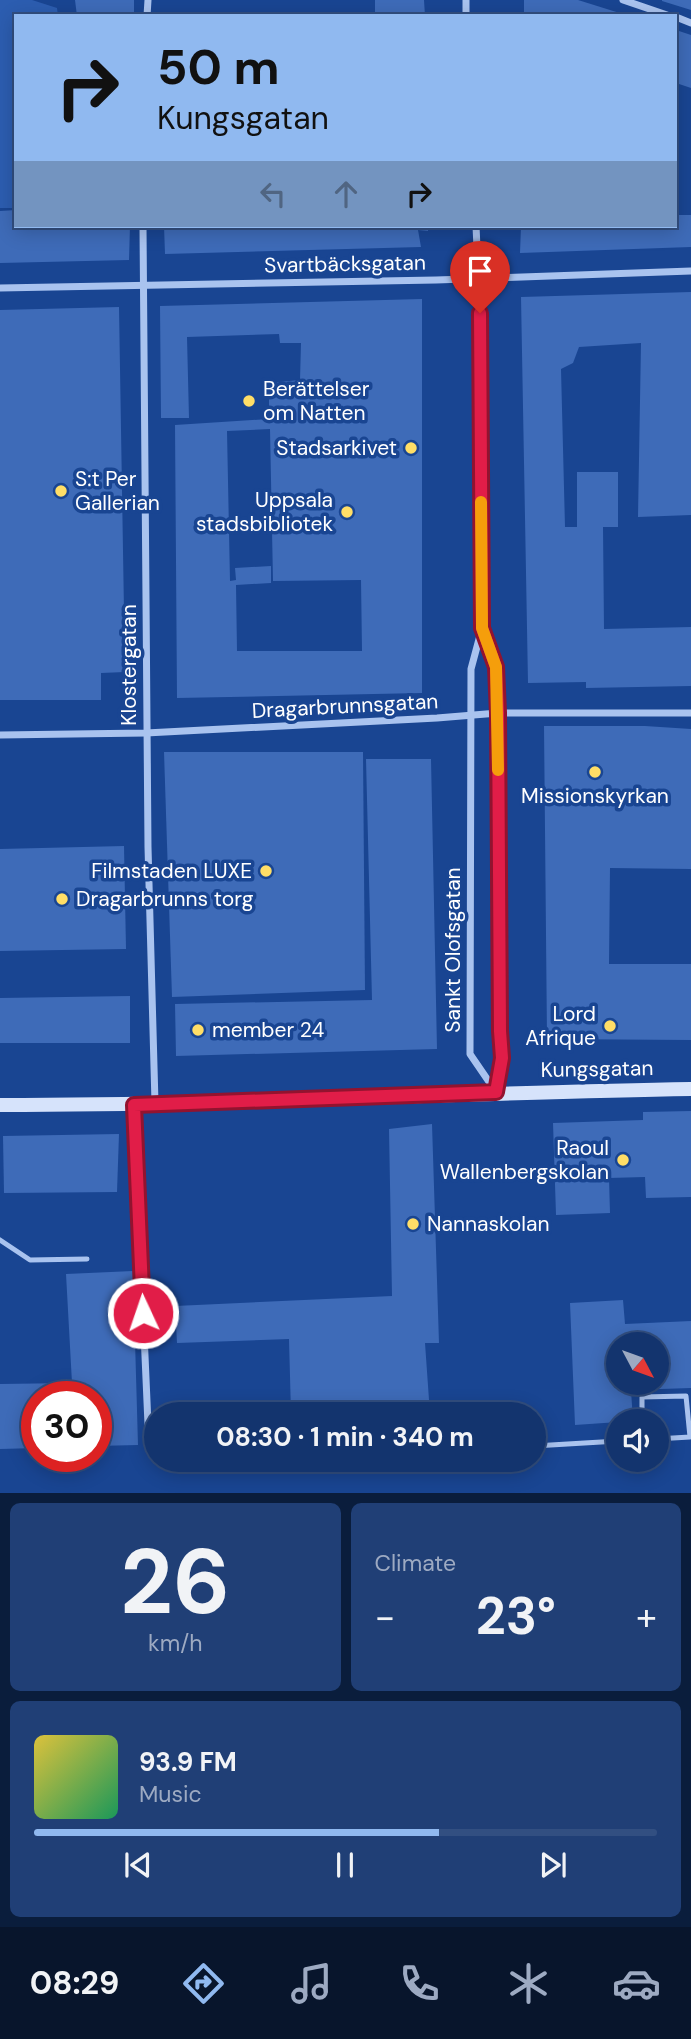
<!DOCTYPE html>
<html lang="en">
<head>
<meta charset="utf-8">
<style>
  body { margin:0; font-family:"DM Sans",sans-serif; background:#203f76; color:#f1f3f6; height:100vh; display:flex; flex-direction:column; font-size:26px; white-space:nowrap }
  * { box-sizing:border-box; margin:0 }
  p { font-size:23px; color:#9daac2 }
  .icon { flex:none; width:38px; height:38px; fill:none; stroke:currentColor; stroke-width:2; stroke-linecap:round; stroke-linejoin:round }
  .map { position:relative; height:1493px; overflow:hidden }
  .sheet { display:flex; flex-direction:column; gap:10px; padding:10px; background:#0a1d3c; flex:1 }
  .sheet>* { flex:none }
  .top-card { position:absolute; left:14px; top:14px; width:663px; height:214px; border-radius:0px; box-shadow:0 4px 18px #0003,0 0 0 2px #324f81; background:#90b9f0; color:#111; overflow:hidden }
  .needle { width:46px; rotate:131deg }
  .fabs { position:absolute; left:606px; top:1332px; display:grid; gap:14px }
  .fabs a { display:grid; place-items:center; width:63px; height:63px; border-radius:50%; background:#13346e; box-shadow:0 4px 18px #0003,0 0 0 2px #324f81; font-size:35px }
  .speed { position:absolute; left:21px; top:1381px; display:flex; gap:14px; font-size:35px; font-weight:700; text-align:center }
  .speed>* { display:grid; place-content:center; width:91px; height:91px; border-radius:50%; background:#13346e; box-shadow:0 4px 18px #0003,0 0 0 2px #324f81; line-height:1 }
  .speed .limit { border:10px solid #d22; background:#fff; color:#111 }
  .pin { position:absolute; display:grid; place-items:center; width:60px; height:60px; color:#fff; margin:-72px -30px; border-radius:50% 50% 50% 0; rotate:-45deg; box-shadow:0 0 7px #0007 }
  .pin .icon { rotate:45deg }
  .me { position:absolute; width:77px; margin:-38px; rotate:357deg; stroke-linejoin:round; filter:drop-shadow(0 0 5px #0008) }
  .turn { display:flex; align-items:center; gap:24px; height:147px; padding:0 28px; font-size:32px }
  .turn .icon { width:91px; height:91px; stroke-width:2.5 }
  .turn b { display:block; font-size:49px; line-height:60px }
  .lanes { display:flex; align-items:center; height:66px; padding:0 28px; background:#0003; justify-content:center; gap:35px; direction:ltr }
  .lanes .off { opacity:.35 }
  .big { font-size:52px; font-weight:700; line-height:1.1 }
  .sheet .tile { flex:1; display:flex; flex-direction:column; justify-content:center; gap:10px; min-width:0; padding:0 24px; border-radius:10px; background:#203f76 }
  .sheet .dial { align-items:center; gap:0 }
  .dial b { font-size:91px; line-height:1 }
  .song { display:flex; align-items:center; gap:21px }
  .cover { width:84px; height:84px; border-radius:10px; background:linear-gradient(135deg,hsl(50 70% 55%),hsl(150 70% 35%)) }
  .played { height:7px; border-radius:4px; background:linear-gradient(90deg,#90b9f0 65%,#324f81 65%) }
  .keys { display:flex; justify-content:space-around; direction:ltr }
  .heat { display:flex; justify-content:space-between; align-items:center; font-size:38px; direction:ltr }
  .sheet .tiles { flex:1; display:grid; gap:10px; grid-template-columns:1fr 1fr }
  .tile:last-child { grid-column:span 2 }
  .trip { position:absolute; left:144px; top:1402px; width:402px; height:70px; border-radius:35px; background:#13346e; box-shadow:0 4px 18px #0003,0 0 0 2px #324f81; font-weight:700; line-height:70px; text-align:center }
  .tab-bar { display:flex; height:112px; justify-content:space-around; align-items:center; background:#08152c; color:#9daac2 }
  .tab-bar .icon { width:49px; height:49px }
  .tab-bar .selected { color:#90b9f0 }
  .tab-bar b { font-size:32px; color:#f1f3f6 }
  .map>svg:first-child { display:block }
  .green { fill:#2c5db0 }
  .building { fill:#3e6bb8; fill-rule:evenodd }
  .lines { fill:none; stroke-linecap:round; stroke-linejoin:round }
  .lane { stroke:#a9c3ef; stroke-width:5 }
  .street { stroke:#a9c3ef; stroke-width:7 }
  .secondary { stroke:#d6e3fb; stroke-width:14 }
  .route-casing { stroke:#92132f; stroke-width:18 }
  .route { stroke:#e11d48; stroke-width:12 }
  .slow { stroke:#f59e0b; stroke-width:12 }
  .poi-dot { fill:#ffde67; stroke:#194592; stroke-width:2.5 }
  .labels { text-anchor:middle; stroke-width:7; stroke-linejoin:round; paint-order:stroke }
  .street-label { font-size:21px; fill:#fff; stroke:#194592 }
  .poi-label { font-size:21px; fill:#fff; stroke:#194592; text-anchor:start }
</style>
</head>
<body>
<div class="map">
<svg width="691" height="1493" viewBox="0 0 691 1493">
  <rect width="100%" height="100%" fill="#194592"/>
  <path class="green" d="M0 0H32L57 8 58 16H16V208H0Z"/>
  <g class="building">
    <path d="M75 0H134V16H77Z"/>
    <path d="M375 0H424L425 16H375Z"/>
    <path d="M524 0H578L626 15 524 16Z"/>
    <path d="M662 0H691V10L662 1Z"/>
    <path d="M676 30 691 35V88L676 83Z"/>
    <path d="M16 210V226H130L129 260 0 263V211Z"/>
    <path d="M676 215H691V247L520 253 521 226H676Z"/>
    <path d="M164 226H428V231L418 230 421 247 165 254Z"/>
    <path d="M691 292V515L638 517 641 343 579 347 573 363 561 369 565 527H577V472H618V527H603L604 629 691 627V686L586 688V682L528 683 521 297Z"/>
    <path d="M422 299V693L177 698 175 425 269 419V383L300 380 301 343H280L279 334 187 337 189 418H161L160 306ZM270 429 273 581 361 580 362 651H237L236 585 271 583V566L235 568 236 580 230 581 227 431Z"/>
    <path d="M119 307 125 672 101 673V700H0V310Z"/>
    <path d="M544 726H645L691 729V869L610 868 609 964H691V1040L547 1039Z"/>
    <path d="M164 752H363L365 990 172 997Z"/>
    <path d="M366 759H431L437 1049 176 1056 175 1004 372 1000Z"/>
    <path d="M124 846 126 949 0 951V849Z"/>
    <path d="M130 996V1043H0V998Z"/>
    <path d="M691 1111V1197L646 1198 645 1177 609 1178 610 1213 556 1215 553 1123 643 1120V1112Z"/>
    <path d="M432 1124 439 1343H425L430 1414H291L289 1339 177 1343 175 1306 392 1296 389 1129Z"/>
    <path d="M119 1134 117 1192 4 1193 3 1136Z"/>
    <path d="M133 1271 138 1445 96 1446V1396H37V1448L0 1449V1384L72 1383 66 1274Z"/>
    <path d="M623 1300 625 1324 691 1321V1388L631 1390 633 1421 575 1425 570 1303ZM618 1344H656V1382H618Z"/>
    <path d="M292 1460H345V1462L292 1465Z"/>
  </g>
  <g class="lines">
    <g class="lane">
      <path d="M0 1240 30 1260 87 1259"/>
      <path d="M642 1421V1397L686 1396 690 1437 656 1439"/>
      <path d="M534 1446 618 1441"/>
    </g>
    <g class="street">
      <path d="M466 0V16"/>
      <path d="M623 0 670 16"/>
      <path d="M147 16 148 0"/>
      <path d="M676 17 691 23"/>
      <path d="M143 226 148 847 155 1103"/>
      <path d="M476 226 480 313 482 628 471 669 470 1054 496 1092"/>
      <path d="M0 288 436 280 691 271"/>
      <path d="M482 628 496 667 498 713 500 1031 502 1058 496 1091"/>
      <path d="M0 735 146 733 437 718 498 713H691"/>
      <path d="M134 1105 149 1447"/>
    </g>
    <path class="secondary" d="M0 1105C230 1105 461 1093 691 1089"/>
  </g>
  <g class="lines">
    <defs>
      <path id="route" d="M143 1313 134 1105 496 1092 502 1058 500 1031 498 713 496 667 482 628 480 313"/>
    </defs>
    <use href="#route" class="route-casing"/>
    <use href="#route" class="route"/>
    <path class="slow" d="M481 502 482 628 496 667 498 770"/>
  </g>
  <g class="poi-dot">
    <circle cx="249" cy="401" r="7"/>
    <circle cx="411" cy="448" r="7"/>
    <circle cx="61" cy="491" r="7"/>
    <circle cx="347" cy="512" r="7"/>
    <circle cx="595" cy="772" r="7"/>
    <circle cx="266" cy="871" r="7"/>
    <circle cx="62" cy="899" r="7"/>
    <circle cx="610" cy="1026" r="7"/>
    <circle cx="198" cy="1030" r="7"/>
    <circle cx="623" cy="1160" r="7"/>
    <circle cx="413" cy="1224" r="7"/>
  </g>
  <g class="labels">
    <g class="street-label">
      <text transform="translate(345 264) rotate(-1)" y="7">Svartbäcksgatan</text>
      <text transform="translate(129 665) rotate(-90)" y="7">Klostergatan</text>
      <text transform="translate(345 706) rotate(-3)" y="7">Dragarbrunnsgatan</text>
      <text transform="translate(453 950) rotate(-90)" y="7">Sankt Olofsgatan</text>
      <text transform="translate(597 1069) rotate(-1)" y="7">Kungsgatan</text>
    </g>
    <g class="poi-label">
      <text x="263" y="396">Berättelser<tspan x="263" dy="24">om Natten</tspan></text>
      <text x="397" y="455" text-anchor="end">Stadsarkivet</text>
      <text x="75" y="486">S:t Per<tspan x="75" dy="24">Gallerian</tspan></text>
      <text x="333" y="507" text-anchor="end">Uppsala<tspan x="333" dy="24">stadsbibliotek</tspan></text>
      <text x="595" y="803" text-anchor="middle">Missionskyrkan</text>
      <text x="252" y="878" text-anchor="end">Filmstaden LUXE</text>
      <text x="76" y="906">Dragarbrunns torg</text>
      <text x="596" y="1021" text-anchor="end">Lord<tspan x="596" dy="24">Afrique</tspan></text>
      <text x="212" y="1037">member 24</text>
      <text x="609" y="1155" text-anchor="end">Raoul<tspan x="609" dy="24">Wallenbergskolan</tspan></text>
      <text x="427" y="1231">Nannaskolan</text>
    </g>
  </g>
</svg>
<div class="fabs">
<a><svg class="needle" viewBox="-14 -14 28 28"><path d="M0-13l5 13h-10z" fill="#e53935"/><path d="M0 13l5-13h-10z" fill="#9daac2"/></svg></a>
<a><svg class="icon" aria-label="sound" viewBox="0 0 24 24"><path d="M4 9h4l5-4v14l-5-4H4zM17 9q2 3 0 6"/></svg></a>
</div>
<div class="speed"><div class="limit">30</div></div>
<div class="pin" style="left:480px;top:313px;background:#d93025"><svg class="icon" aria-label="arrive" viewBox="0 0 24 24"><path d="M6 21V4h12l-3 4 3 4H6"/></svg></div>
<svg class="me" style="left:143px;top:1313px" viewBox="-20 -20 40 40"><circle r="17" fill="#e11d48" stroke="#fff" stroke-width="3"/><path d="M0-11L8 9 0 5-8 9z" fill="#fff"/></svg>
<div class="trip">08:30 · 1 min · 340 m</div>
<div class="top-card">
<div class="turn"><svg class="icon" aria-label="right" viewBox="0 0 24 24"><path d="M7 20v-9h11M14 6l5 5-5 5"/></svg><div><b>50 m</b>Kungsgatan</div></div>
<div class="lanes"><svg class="icon off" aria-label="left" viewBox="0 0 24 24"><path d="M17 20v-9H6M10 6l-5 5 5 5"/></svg><svg class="icon off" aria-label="ahead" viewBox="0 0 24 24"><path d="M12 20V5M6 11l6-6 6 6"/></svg><svg class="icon" aria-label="right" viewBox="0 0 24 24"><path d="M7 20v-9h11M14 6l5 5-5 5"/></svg></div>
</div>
</div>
<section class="sheet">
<div class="tiles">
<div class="tile dial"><b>26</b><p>km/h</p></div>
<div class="tile"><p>Climate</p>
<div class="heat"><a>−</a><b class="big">23°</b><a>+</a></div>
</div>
<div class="tile">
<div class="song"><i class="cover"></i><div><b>93.9 FM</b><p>Music</p></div></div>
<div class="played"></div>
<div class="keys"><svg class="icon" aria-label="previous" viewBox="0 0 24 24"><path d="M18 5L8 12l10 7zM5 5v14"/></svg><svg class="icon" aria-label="pause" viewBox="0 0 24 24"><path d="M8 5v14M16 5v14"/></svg><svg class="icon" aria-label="next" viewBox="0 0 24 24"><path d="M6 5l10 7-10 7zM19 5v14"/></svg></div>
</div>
</div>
</section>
<nav class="tab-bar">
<b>08:29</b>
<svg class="icon selected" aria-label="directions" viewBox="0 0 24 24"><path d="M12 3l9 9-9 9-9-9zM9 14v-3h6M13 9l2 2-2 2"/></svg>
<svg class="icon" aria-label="music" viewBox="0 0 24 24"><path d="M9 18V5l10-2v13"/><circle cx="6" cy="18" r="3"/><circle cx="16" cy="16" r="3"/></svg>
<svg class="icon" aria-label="phone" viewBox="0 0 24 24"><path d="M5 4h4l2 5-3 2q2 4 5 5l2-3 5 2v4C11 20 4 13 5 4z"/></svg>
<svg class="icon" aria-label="climate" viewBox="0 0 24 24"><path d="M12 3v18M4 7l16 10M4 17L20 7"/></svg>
<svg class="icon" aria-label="car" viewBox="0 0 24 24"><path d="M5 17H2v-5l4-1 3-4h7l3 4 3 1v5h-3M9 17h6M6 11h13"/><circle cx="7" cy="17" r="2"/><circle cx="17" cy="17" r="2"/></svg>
</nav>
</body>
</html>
